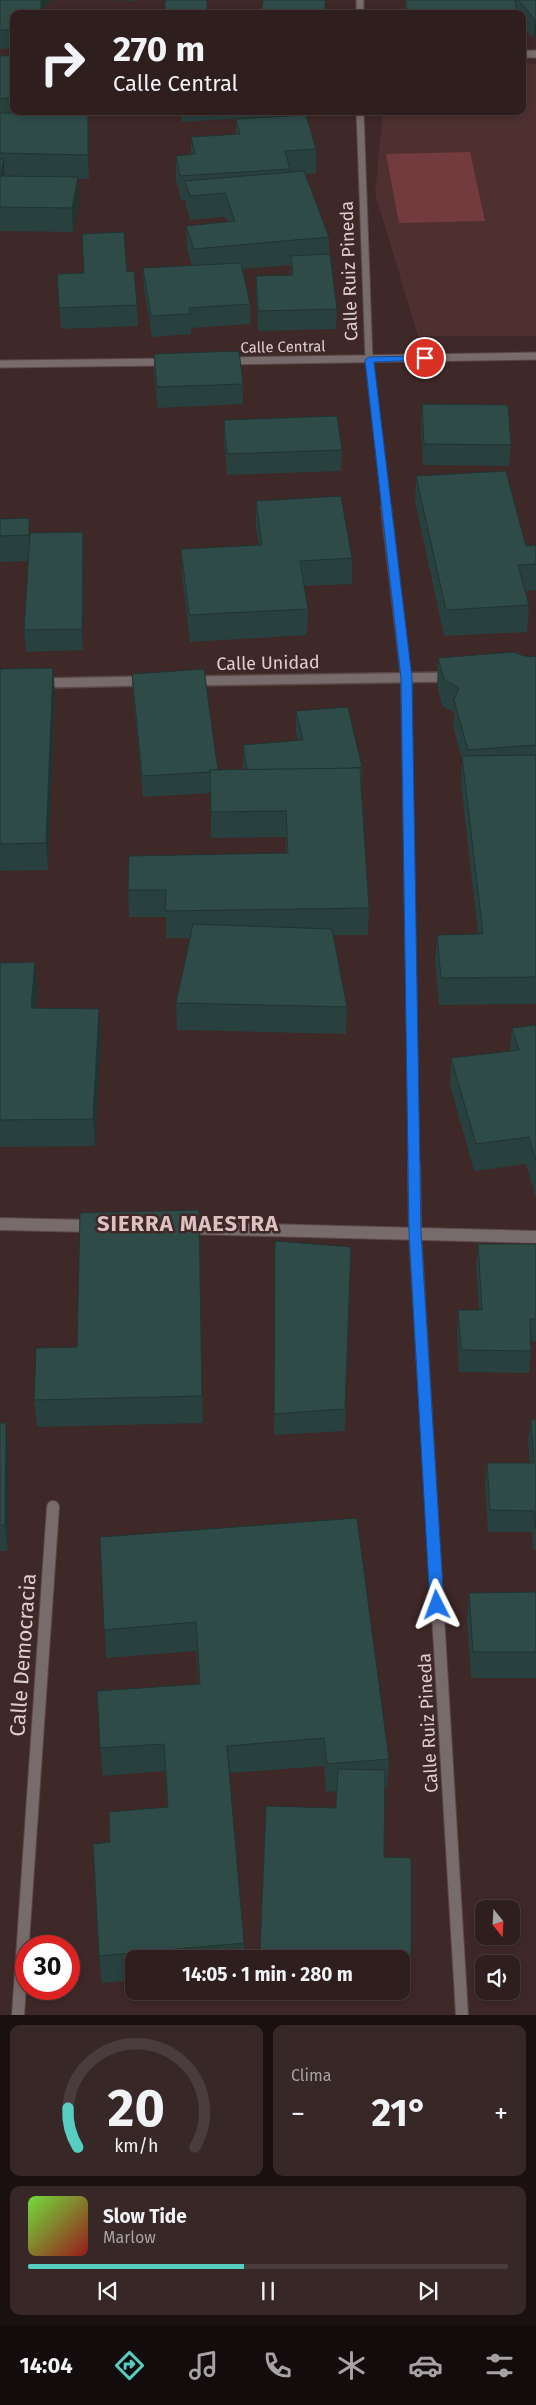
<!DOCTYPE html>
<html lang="es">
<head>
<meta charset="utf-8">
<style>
  body { margin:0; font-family:"Fira Sans",sans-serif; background:#372727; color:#f1f3f6; height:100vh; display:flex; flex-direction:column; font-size:19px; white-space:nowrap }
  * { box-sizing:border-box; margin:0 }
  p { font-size:16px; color:#a7a2a4 }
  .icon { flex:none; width:28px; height:28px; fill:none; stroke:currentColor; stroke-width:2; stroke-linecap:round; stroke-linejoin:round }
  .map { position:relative; height:2015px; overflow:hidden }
  .side { display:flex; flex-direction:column; gap:10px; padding:10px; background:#1a1010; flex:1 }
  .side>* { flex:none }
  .hud { position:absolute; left:10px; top:10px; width:516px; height:105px; border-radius:10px; box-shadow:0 2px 8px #0003,0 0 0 1px #4a3c3c; background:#2f1e1e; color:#f1f3f6; overflow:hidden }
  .needle { width:32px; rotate:162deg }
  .buttons { position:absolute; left:475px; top:1900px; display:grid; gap:10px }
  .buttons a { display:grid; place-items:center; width:45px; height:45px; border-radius:10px; background:#2f1e1e; box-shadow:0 2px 8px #0003,0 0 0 1px #4a3c3c; font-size:25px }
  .speed { position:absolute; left:15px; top:1935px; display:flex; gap:10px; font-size:25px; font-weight:700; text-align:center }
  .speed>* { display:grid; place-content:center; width:65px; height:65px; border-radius:50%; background:#2f1e1e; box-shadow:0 2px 8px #0003,0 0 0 1px #4a3c3c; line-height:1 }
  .speed .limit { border:8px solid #d22; background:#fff; color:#111 }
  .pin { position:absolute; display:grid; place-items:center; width:42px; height:42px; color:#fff; margin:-21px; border:2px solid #fff; border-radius:50%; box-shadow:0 1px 5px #0007 }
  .me { position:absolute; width:55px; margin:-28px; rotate:357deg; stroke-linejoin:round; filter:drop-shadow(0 0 4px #0008) }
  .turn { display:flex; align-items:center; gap:18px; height:105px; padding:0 20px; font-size:22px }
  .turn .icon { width:65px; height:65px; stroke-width:2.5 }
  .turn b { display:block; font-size:35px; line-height:42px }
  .big { font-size:38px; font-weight:700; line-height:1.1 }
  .side .card { flex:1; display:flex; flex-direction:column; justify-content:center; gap:8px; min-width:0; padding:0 18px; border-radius:10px; background:#372727 }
  .side .dial { align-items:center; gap:0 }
  .dial svg { height:130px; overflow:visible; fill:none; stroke:#4a3c3c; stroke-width:7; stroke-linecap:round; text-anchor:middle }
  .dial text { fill:#f1f3f6; stroke:none }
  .song { display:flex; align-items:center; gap:15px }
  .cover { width:60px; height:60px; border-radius:8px; background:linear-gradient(135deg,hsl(100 70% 55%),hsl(0 70% 35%)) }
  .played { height:5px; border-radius:2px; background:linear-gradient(90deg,#57cec2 45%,#4a3c3c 45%) }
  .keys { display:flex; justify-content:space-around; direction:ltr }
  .heat { display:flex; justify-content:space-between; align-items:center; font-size:28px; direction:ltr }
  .side .tiles { flex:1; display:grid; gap:10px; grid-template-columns:1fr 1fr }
  .card:last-child { grid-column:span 2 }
  .trip { position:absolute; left:125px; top:1950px; width:285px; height:50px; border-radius:10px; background:#2f1e1e; box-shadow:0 2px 8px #0003,0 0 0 1px #4a3c3c; font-weight:700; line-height:50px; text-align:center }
  .tab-bar { display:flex; height:80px; justify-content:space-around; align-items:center; background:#130c0c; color:#a7a2a4 }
  .tab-bar .icon { width:35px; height:35px }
  .tab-bar .active { color:#57cec2 }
  .tab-bar b { font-size:22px; color:#f1f3f6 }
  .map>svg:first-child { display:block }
  .built { fill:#4e3030 }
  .green { fill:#733b3e }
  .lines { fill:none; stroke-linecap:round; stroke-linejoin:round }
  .minor-far2-casing { stroke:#5c4646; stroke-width:9 }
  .minor-far1-casing { stroke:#5c4646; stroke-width:12 }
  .minor-casing { stroke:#5c4646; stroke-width:14 }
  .minor-far2 { stroke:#786b6b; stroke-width:7 }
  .minor-far1 { stroke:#786b6b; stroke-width:9 }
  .minor { stroke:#786b6b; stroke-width:12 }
  .wall { fill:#28403e }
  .shaded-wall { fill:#213432 }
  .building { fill:#2f4b48; stroke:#213432 }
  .route { fill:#1a73e8; stroke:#114b97 }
  .labels { text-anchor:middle; stroke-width:5; stroke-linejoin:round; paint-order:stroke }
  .far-street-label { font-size:15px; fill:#decfcf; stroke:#3f2828 }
  .street-label { font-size:18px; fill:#decfcf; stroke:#3f2828 }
  .near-street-label { font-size:21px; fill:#decfcf; stroke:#3f2828 }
  .district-label { font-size:22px; font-weight:bold; letter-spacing:1px; fill:#dec0c0; stroke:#3f2828 }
</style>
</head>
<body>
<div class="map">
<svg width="536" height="2015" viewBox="0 0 536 2015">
  <rect width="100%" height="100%" fill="#3f2828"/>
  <path class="built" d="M523 63 536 64V336H418L375 193 383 111H522Z"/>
  <path class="green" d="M470 152 485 221 399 223 386 154Z"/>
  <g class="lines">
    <defs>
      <g id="minor-far2">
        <path d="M360 0V14"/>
        <path d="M522 54H536"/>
        <path d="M360 111 369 360 386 508"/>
        <path d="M227 361 536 356"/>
        <path d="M0 364 168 362"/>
      </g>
      <g id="minor-far1">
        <path d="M386 507 406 678 414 1165"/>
        <path d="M192 681 450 677"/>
        <path d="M42 683 145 681"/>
      </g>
      <g id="minor">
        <path d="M414 1164 415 1233 462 2015"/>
        <path d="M0 1224 93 1226"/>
        <path d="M187 1228 536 1237"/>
        <path d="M18 2015 53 1507"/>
      </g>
    </defs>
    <use href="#minor-far2" class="minor-far2-casing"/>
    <use href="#minor-far1" class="minor-far1-casing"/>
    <use href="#minor" class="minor-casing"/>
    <use href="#minor-far2" class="minor-far2"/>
    <use href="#minor-far1" class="minor-far1"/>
    <use href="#minor" class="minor"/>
  </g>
  <g class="wall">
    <path d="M0 0 41 11 14 14V48L0 49Z"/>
    <path d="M112 0H135V1Z"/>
    <path d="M405 0H536V38H533L522 25V14H405Z"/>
    <path d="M14 55V111H22V113L88 114 89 137V179H78L79 202 73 232 0 231V56Z"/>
    <path d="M72 111H99L72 112Z"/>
    <path d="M179 111H307V114L182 122Z"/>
    <path d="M236 119 316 149V173L305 174 329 237V254L337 309 336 329 258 331 256 296V276L291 275V265L243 269 250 304 251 324 191 328V334L152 337 144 288 143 268 192 266 187 250 186 226 227 222 225 217 190 220 186 206V200H181L176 180V156L191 155V137L236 134Z"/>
    <path d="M127 272 137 305 138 326 61 329 57 274Z"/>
    <path d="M154 354 243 384V404L158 408 154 375Z"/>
    <path d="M422 404 511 445 509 466 423 465 421 424Z"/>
    <path d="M224 420 342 450 341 471 227 475 224 440Z"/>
    <path d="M416 476 526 546 536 545V590L525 591 529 605 527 632 444 636 415 501Z"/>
    <path d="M256 501 352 558V584L304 586 308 609 307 635 190 642 182 575 181 549 259 545 256 527Z"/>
    <path d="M0 519 30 533 84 553 83 650 26 652 24 630 28 561 0 562Z"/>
    <path d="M536 656V1004L439 1005 435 961 437 935 478 934 461 783 462 760 453 726 454 712 442 706 437 684 438 658Z"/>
    <path d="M53 668 55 695 48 870 0 871V669Z"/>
    <path d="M132 674 218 770H243V745L298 741 296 733V711L362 767V789H361L369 908 368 935H333L347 1007 346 1034 177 1030 176 1003 190 938H166V917H129L128 890 286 853V837L211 838V793L143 797 133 695Z"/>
    <path d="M0 963 38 989 36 1008 101 1036 95 1146 0 1147Z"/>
    <path d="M536 1025V1198L526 1164 474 1171 450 1085 451 1058 510 1051 512 1028Z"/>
    <path d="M199 1210 203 1423 37 1427 34 1400 77 1347Z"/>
    <path d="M275 1241 351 1247 345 1431 274 1435Z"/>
    <path d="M478 1244H536V1341H531V1351L529 1373 459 1372 457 1332 458 1310H479L476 1266Z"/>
    <path d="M531 1419H536V1550H533L532 1532H488L485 1485 487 1463H530L528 1441Z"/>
    <path d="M0 1423H6L8 1450V1551H0Z"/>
    <path d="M100 1537 389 1759 387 1787H385L384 1857 411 1956 409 1981 401 1980V1959H260V1951L336 1808 337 1791 326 1792 324 1766 229 1773 244 1943V1959H134V1980L102 1983 99 1956 110 1842 167 1807 165 1771 103 1776 100 1748 199 1684 196 1651 106 1658Z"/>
    <path d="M536 1592V1678H471L467 1619 469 1593Z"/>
  </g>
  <g class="shaded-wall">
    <path d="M38 0H51L41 11 42 14Z"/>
    <path d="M536 19V38H533L535 20Z"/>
    <path d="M88 114 89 137V179L88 155Z"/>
    <path d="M4 159 5 183 0 176Z"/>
    <path d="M78 177 79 202 73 232 72 208Z"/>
    <path d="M83 532 84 553 83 650 82 629Z"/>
    <path d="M53 668 55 695 48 870 46 843Z"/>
    <path d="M35 962 38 989 34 1035 31 1008Z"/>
    <path d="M99 1009 101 1036 95 1146 93 1119Z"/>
    <path d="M6 1423 8 1450V1551L5 1525Z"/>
  </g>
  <g class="building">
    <path d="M0 0H41V14H14V30H0Z"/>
    <rect x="165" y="0" width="42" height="14"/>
    <path d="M263 0H326L324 14H261Z"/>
    <path d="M406 0H515L517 14H407Z"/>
    <path d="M519 0H536V19L535 20Z"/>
    <path d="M14 55V97L0 99V56Z"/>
    <path d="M0 113 88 114V155L0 153Z"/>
    <path d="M306 115 316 149 285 151 290 169 180 176 176 156 195 154 191 137 240 134 236 119Z"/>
    <path d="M0 159H4L0 176Z"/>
    <path d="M304 171 329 237 194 249 186 226 235 221 225 193 190 196 185 181Z"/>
    <path d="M0 176 78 177 72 208 0 207Z"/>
    <path d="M124 232 127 272 134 271 137 305 59 308 57 274 84 273 82 234Z"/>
    <path d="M330 254 337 309 258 311 256 276 293 275 291 256Z"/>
    <path d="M241 263 250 304 189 308 191 314 151 316 143 268Z"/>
    <path d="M239 351 243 384 157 387 154 354Z"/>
    <path d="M422 404 508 405 511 445 424 444Z"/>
    <path d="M337 416 342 450 227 454 224 420Z"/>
    <path d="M506 471 526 546 536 545V564L518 565 529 605 446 610 416 476Z"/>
    <path d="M341 496 352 558 300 561 308 609 189 615 181 549 262 545 256 501Z"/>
    <path d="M29 518V535L0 536V519Z"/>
    <path d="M83 532 82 629 24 630 30 533Z"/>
    <path d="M514 652 527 657 536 656V745L468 750 454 700 459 688 444 679 438 658Z"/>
    <path d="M53 668 46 843 0 844V669Z"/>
    <path d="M204 669 218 770H210V772L142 776 132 674Z"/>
    <path d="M348 707 362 767 344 769 247 770 243 745 303 740 296 711Z"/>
    <path d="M536 755V977L441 978 437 935 483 934 462 756Z"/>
    <path d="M360 768 369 908 165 911 166 890H128L129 856 288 853 286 811 211 812 210 770Z"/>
    <path d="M193 924 332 929 347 1007 176 1003Z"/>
    <path d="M35 962 31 1008 99 1009 93 1119 0 1120V963Z"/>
    <path d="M536 1025V1162L529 1137 476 1144 451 1058 519 1050 512 1028Z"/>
    <path d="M199 1210 202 1396 34 1400 36 1348 77 1347 80 1213Z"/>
    <path d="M275 1241 351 1247 345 1409 274 1414Z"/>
    <path d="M478 1244H536V1319H530L531 1351 461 1350 458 1310H482Z"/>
    <path d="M531 1419H536V1528L534 1511 490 1510 487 1463H534Z"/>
    <path d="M0 1423H6L5 1525H0Z"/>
    <path d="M357 1518 389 1759 327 1764 324 1738 227 1746 244 1943 99 1956 93 1844 110 1842 109 1812 168 1807 164 1744 100 1748 97 1691 200 1684 196 1622 104 1630 100 1537Z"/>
    <path d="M536 1592V1652H473L469 1593Z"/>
    <path d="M338 1769 385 1770 384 1857 411 1858V1956L260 1951 266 1806 336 1808Z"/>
  </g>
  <path class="route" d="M425 356 429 358 428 360 374 362 412 678 421 1233 444 1605 442 1609 437 1610 432 1609 430 1605 409 1233 401 678 365 360 369 357Z"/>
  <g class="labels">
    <g class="far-street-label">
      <text transform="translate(283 347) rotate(-1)" y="5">Calle Central</text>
    </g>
    <g class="street-label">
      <text transform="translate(349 271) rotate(-92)" y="6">Calle Ruiz Pineda</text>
      <text transform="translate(268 663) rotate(-1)" y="6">Calle Unidad</text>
      <text transform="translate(428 1723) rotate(-93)" y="6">Calle Ruiz Pineda</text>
    </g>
    <g class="near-street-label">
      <text transform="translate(23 1655) rotate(-86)" y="7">Calle Democracia</text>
    </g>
    <g class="district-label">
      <text x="188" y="1231">SIERRA MAESTRA</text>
    </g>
  </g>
</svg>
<div class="buttons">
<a><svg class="needle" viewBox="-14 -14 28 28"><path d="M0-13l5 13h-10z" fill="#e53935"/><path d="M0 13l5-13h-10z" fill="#a7a2a4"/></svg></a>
<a><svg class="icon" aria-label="sound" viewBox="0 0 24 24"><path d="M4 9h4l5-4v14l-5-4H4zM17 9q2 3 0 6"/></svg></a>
</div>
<div class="speed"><div class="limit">30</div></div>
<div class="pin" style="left:425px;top:358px;background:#d93025"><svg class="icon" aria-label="arrive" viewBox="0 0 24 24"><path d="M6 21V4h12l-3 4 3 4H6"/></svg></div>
<svg class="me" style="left:437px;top:1605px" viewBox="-20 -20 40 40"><path d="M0-17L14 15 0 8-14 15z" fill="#1a73e8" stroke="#fff" stroke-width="4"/></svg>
<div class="trip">14:05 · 1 min · 280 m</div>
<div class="hud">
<div class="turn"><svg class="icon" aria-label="right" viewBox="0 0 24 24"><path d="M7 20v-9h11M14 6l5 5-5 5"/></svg><div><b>270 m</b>Calle Central</div></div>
</div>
</div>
<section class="side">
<div class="tiles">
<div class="card dial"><svg viewBox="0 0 100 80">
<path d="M14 69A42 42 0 1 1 86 69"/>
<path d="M14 69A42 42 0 0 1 8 45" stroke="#57cec2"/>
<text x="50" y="56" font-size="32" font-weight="700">20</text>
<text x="50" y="72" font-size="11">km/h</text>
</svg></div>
<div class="card"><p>Clima</p>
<div class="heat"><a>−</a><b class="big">21°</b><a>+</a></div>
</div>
<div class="card">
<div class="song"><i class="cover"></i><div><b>Slow Tide</b><p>Marlow</p></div></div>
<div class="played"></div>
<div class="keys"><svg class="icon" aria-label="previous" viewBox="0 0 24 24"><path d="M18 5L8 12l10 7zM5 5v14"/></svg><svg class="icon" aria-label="pause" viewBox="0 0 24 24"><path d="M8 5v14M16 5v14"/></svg><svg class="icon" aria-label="next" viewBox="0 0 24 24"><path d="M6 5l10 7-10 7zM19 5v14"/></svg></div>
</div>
</div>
</section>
<nav class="tab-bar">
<b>14:04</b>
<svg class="icon active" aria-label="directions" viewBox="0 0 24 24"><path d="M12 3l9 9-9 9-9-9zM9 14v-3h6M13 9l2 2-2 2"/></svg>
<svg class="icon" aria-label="music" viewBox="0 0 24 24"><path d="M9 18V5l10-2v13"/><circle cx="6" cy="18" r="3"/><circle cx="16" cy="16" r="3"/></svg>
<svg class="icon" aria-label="phone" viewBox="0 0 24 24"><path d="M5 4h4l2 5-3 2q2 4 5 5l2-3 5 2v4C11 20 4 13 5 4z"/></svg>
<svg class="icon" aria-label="climate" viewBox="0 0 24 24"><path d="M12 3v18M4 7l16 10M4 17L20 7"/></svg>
<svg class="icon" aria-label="car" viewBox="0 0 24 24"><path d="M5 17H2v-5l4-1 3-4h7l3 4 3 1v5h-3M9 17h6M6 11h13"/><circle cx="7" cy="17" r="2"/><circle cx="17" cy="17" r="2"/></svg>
<svg class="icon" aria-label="filters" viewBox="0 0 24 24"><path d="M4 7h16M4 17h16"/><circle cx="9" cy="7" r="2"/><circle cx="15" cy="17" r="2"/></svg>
</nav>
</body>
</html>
